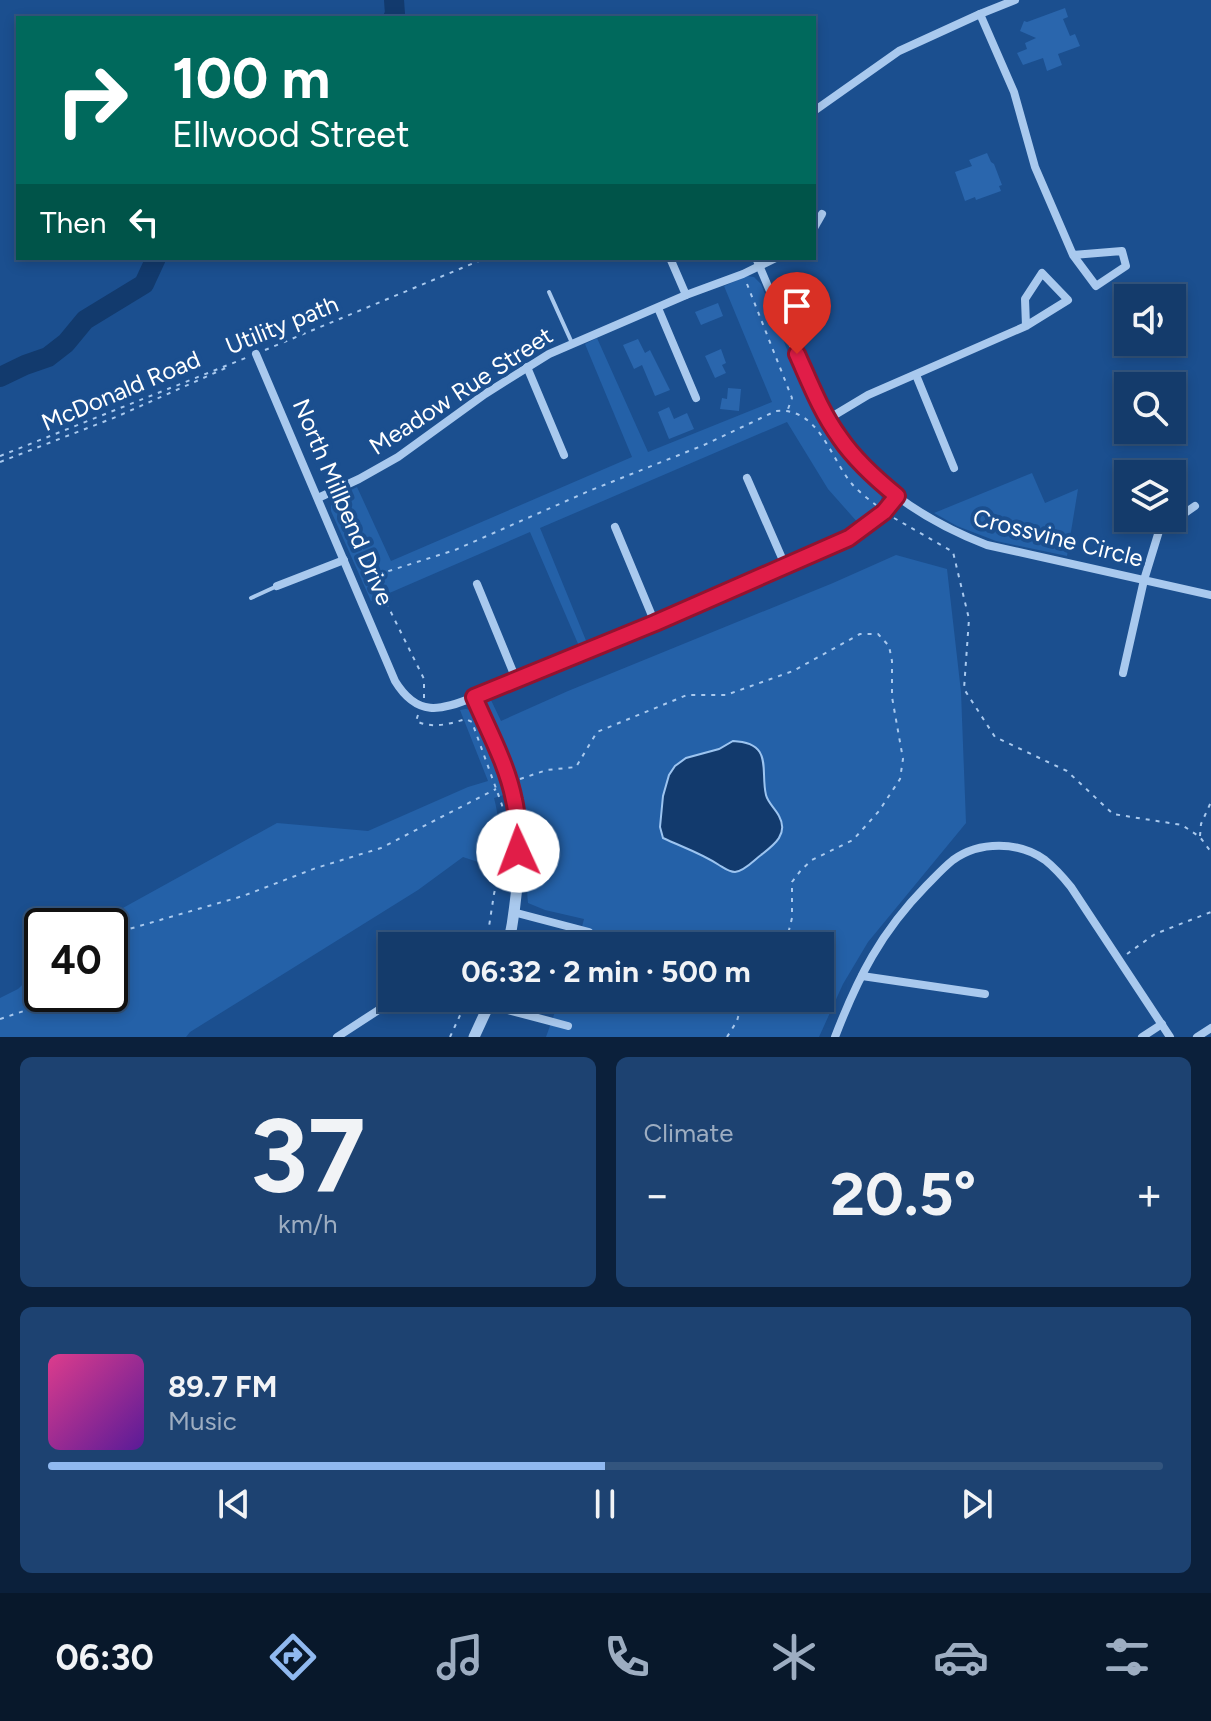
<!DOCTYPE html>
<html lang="en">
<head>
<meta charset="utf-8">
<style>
  body { margin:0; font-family:Figtree,sans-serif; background:#1d4271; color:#f1f3f6; height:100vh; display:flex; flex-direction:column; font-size:30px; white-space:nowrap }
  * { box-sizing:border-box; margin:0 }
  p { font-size:26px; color:#9dadc1 }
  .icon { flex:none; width:44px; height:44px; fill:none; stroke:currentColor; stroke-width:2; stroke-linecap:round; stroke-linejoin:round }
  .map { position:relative; height:1037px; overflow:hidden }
  .panel { display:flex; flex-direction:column; gap:20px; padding:20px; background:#0b203b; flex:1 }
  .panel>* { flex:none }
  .top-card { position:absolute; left:16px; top:16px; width:800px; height:244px; border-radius:0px; box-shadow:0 4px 12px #0003,0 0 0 2px #33557e; background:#00695c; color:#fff; overflow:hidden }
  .fabs { position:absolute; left:1114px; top:284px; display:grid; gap:16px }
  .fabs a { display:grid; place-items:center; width:72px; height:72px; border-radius:0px; background:#143b6b; box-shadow:0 4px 12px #0003,0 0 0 2px #33557e; font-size:40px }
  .speed { position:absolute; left:24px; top:908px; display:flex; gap:16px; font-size:40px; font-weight:700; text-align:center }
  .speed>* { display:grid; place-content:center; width:104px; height:104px; border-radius:50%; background:#143b6b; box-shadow:0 4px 12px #0003,0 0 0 2px #33557e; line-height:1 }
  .speed .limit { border:4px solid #111; border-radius:12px; background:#fff; color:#111 }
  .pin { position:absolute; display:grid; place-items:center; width:68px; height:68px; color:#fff; margin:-82px -34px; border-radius:50% 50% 50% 0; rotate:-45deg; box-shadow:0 0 8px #0007 }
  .pin .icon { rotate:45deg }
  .me { position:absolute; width:88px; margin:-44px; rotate:358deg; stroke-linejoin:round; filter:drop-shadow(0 0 6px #0008) }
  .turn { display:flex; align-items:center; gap:28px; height:168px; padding:0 24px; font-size:36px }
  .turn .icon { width:104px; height:104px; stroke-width:2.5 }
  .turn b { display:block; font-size:56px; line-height:68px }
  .then { display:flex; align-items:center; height:76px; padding:0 24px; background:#0003; gap:16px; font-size:30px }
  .big { font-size:60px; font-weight:700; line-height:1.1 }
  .panel .widget { flex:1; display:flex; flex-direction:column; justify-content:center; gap:12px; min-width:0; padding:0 28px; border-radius:12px; background:#1d4271 }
  .panel .dial { align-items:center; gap:0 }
  .dial b { font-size:104px; line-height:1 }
  .song { display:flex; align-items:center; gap:24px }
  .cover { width:96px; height:96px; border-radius:12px; background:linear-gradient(135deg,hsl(330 70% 55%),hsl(270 70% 35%)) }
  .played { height:8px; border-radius:4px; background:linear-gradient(90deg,#90b9f0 50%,#33557e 50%) }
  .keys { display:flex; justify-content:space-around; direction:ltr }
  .heat { display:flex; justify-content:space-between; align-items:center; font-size:44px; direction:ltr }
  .panel .tiles { flex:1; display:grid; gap:20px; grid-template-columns:1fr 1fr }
  .widget:last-child { grid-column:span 2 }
  .trip { position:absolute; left:378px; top:932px; width:456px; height:80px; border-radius:0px; background:#143b6b; box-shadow:0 4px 12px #0003,0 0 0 2px #33557e; font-weight:700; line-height:80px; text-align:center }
  .menu { display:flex; height:128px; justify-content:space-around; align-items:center; background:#08182b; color:#9dadc1 }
  .menu .icon { width:56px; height:56px }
  .menu .selected { color:#90b9f0 }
  .menu b { font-size:36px; color:#f1f3f6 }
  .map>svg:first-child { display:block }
  .green { fill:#2461a8 }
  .water { fill:#123a6d; stroke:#9cc4f0; stroke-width:2 }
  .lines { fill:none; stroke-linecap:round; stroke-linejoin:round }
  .river { stroke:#123a6d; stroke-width:20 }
  .building { fill:#2a66ad }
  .path { stroke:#a9c9ee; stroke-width:2; stroke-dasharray:4 6; stroke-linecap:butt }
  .service { stroke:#a9c9ee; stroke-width:4 }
  .minor { stroke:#a9c9ee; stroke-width:8 }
  .tertiary { stroke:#a9c9ee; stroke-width:11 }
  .route-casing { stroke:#92132f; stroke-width:20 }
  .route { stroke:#e11d48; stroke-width:14 }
  .labels { text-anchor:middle; stroke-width:8; stroke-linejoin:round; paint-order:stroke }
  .street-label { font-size:24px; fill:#fff; stroke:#1b4f8f }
</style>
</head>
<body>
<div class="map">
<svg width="1211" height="1037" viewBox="0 0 1211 1037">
  <rect width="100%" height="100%" fill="#1b4f8f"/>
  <g class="green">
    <path d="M747 276 754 277 761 284C780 330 796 378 821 421 838 448 859 470 882 491 883 507 870 514 859 524L828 489 787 422 540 528 587 643 579 646 530 532 371 601 331 511V504L341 495 357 487 391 561 632 457 585 344 597 338 648 452 772 402 724 286Z"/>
    <path d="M1032 473 1045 503 1078 489 1067 556 996 541 957 526 934 513Z"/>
    <path d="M896 555 947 569 961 692 966 823 868 942 843 984 819 1037H546L560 998H820V946H577L584 919 545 910 528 903C525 865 529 826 519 790L494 798C501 825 499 839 493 867L463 857 418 890 190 1032 186 1037H0V998L18 989 42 966V994H110V926H94L112 914 277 823 368 831 468 787 488 781 460 710 466 709 473 711 501 776 512 773 487 713V701L490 698 501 721 568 691 833 583Z"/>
  </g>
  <path class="water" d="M733 741C774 743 760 770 766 795 768 803 775 808 779 816 789 834 774 845 761 855 754 860 745 871 735 872 729 872 724 868 719 865 701 853 682 847 663 838L660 827 663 796 669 775 675 766 686 758 719 749Z"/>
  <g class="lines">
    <g class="river">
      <path d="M393 18 395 14 394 0"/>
      <path d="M0 377 25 365 48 357 66 343 85 320 144 284 156 258"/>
    </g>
  </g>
  <g class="building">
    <path d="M1065 8 1068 17 1063 19 1070 36 1075 34 1080 46 1058 54 1062 65 1047 71 1043 58 1023 65 1017 53 1027 49 1025 43 1036 38 1020 31 1024 21 1027 22Z"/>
    <path d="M987 153 991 162 994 164 1002 185 999 186 1001 191 976 200 975 197 965 201 955 172 972 166 969 160Z"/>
    <path d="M718 303 723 316 701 325 695 312Z"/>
    <path d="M638 339 645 353 650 350 670 390 655 396 642 365 634 369 623 345Z"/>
    <path d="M721 349 726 363 722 365 726 373 715 378 705 356Z"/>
    <path d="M728 388 741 389 739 411 720 409 722 398 727 399Z"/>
    <path d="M669 407 674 419 687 413 694 429 669 439 658 412Z"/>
  </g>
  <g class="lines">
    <g class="path">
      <path d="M747 284 792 398 788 409"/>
      <path d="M265 350 486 258"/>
      <path d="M0 456 248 357"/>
      <path d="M0 462 116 417 228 367"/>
      <path d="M341 500 373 575"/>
      <path d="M894 518 953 552 969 619 964 689 995 737 1067 771 1113 814 1182 825 1200 837 1211 852"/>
      <path d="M424 698V679L373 576 455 550 589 491 704 445 776 411C819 407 830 458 852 484 859 492 868 499 876 505"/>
      <path d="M418 715 416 721C433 729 449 724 466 719L472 722 502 805 506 831 503 854 494 894 486 946"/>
      <path d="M520 779 547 770 576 767 597 732 687 695H726L793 671 860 634H878L889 646 892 661V697L903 759 900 779 879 811 853 840 812 860 801 870 792 882V918L788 934 783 946"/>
      <path d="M1200 836 1201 824 1211 802"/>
      <path d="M110 950 129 929 243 896 316 868 381 848 496 789"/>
      <path d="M1127 954 1155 934 1211 912"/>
      <path d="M0 1019 36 1007 49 994"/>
      <path d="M450 1037 468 998"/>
      <path d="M727 1037 737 1021 743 998"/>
    </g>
    <g class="service">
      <path d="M549 292 572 343"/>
      <path d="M251 598 275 587"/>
    </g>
    <g class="minor">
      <path d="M980 14 1014 92 1035 167 1073 255 1096 286 1126 266 1122 251 1073 255"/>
      <path d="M814 111 899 51 980 14 1015 0"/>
      <path d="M814 228 822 214"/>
      <path d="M670 258 686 295"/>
      <path d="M756 258C772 296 788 334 805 372 815 394 825 417 839 437 875 488 930 523 987 545L1211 595"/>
      <path d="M658 308 696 398"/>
      <path d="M256 354 395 681C417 717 440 711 474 697L655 623 849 538 884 512 897 496"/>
      <path d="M527 367 564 455"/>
      <path d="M916 375 954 468"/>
      <path d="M828 419 868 395 1026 326 1068 300 1042 273 1025 299 1026 326"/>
      <path d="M747 478 785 565"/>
      <path d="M318 498 359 479 398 457 485 394 549 354 686 295 743 274 776 258"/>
      <path d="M615 527 655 623"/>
      <path d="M477 584 516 679"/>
      <path d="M277 586 344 560"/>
      <path d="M1123 673 1144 580 1159 531 1195 506"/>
      <path d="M513 912 589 932"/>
      <path d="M862 976 985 994"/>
      <path d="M480 998 489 1005 568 1026"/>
      <path d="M337 1037 397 998"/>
      <path d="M835 1037C858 977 881 932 926 886 935 877 943 868 953 860 979 841 1019 841 1045 860 1055 868 1063 877 1071 887L1170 1037"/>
      <path d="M1142 1037 1162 1024"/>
      <path d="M1197 1037 1211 1028"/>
    </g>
    <g class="tertiary">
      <path d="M474 697C488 730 504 762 513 796 524 837 517 905 508 946"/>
      <path d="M474 1037 492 998"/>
    </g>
  </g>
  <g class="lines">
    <defs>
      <path id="route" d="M518 851C518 834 518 816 514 800 507 764 488 730 474 697L655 623 849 538 884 512 897 496C876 479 855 460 840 438 821 412 810 383 797 354"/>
    </defs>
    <use href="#route" class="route-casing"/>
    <use href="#route" class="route"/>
  </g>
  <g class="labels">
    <g class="street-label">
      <text transform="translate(282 325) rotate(-22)" y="8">Utility path</text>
      <text transform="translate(121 391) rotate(-23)" y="8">McDonald Road</text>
      <text transform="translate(461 391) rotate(-33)" y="8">Meadow Rue Street</text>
      <text transform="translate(343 502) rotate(67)" y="8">North Millbend Drive</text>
      <text transform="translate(1058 538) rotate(14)" y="8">Crossvine Circle</text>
    </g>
  </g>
</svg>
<div class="fabs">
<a><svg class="icon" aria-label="sound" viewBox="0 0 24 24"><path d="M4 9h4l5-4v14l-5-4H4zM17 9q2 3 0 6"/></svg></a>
<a><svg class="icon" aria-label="search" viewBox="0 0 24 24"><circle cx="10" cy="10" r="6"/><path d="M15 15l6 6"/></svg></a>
<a><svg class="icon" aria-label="layers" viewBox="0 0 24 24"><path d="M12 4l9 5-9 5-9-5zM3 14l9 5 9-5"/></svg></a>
</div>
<div class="speed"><div class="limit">40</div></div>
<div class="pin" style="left:797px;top:354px;background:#d93025"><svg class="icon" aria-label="arrive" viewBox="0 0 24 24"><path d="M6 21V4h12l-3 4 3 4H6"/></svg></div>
<svg class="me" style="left:518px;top:851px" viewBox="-20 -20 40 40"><circle r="19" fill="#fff"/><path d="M0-13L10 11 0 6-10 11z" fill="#e11d48"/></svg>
<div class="trip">06:32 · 2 min · 500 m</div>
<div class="top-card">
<div class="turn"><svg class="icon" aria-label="right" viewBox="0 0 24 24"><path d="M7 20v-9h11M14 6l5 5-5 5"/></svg><div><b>100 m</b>Ellwood Street</div></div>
<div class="then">Then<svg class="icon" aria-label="left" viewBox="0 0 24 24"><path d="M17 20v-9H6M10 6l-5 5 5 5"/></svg></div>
</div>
</div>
<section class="panel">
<div class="tiles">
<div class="widget dial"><b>37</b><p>km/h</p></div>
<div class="widget"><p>Climate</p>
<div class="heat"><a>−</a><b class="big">20.5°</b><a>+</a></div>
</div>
<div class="widget">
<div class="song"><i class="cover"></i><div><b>89.7 FM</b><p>Music</p></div></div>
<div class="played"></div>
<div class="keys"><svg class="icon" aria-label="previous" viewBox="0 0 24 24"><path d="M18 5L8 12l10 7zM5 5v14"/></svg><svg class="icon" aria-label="pause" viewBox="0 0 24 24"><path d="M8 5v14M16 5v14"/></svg><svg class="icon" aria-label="next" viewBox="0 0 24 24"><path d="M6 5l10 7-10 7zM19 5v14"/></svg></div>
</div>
</div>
</section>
<nav class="menu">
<b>06:30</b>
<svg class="icon selected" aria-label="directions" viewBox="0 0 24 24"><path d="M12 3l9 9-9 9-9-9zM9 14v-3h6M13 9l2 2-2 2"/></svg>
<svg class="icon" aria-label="music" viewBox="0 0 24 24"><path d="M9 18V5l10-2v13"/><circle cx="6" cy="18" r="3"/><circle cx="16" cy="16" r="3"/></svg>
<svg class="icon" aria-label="phone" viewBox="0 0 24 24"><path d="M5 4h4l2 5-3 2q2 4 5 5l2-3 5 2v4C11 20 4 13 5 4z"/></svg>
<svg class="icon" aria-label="climate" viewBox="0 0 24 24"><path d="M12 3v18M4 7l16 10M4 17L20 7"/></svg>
<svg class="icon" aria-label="car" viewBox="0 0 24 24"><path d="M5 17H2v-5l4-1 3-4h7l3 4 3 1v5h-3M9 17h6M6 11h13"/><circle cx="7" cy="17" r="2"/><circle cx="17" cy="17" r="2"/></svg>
<svg class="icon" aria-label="filters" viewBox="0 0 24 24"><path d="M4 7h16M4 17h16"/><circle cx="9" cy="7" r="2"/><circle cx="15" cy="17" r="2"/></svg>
</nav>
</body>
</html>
